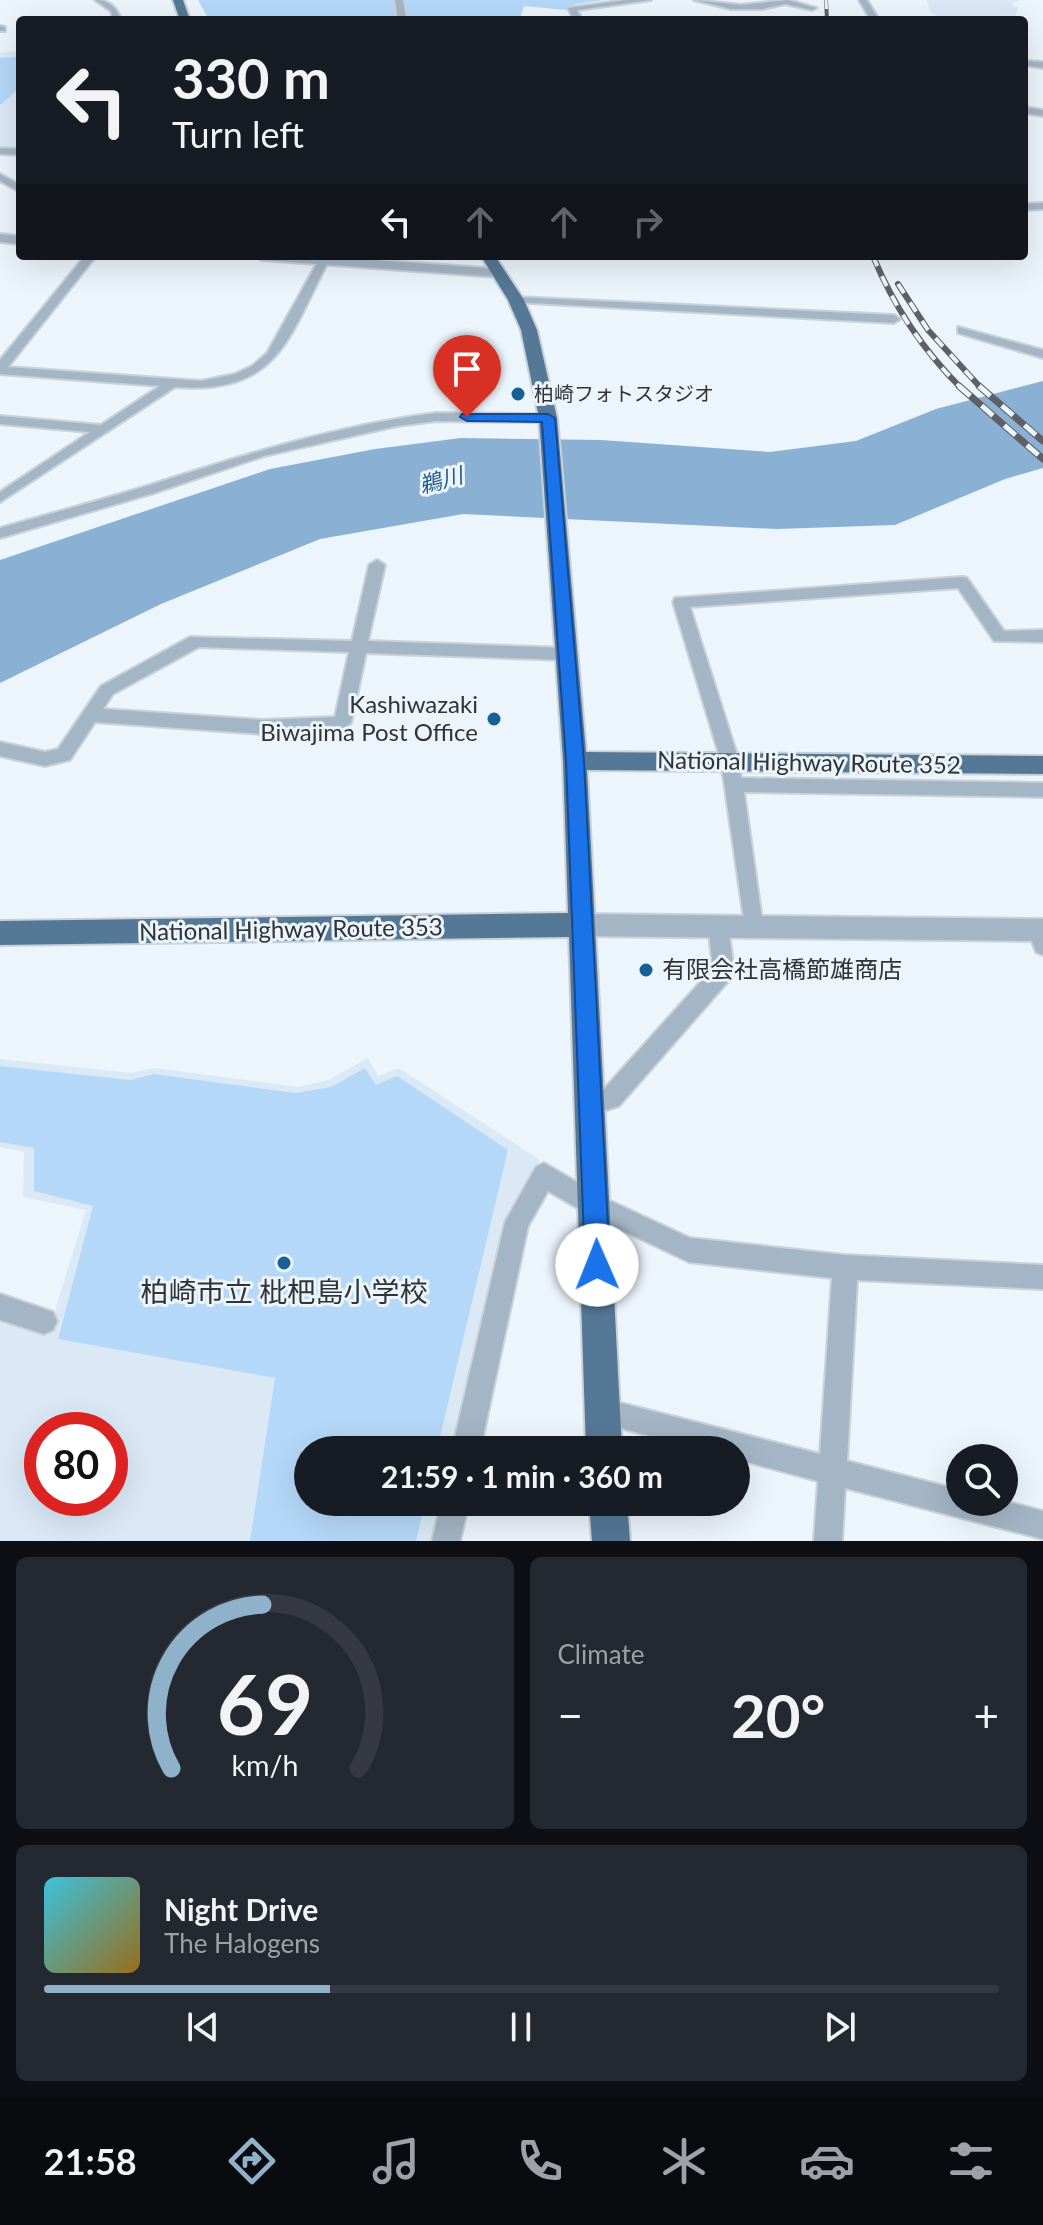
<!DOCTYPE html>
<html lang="en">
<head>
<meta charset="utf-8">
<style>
  body { margin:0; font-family:Lato,"Noto Sans JP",sans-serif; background:#242831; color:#f1f3f6; height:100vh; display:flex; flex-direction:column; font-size:30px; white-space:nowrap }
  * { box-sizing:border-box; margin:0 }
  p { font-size:26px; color:#9ea1a6 }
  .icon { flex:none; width:44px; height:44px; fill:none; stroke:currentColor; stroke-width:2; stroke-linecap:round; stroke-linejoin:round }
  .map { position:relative; height:1541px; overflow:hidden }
  .sheet { display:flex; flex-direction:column; gap:16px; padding:16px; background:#0d0f14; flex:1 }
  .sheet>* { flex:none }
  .top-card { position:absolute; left:16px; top:16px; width:1012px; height:244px; border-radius:8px; box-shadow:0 8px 32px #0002; background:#171b24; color:#f1f3f6; overflow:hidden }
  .tools { position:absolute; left:946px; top:1444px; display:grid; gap:16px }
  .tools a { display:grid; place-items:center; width:72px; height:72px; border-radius:50%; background:#171b24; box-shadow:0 8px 32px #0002; font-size:40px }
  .speed { position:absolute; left:24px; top:1412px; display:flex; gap:16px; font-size:40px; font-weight:700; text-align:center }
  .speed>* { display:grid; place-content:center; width:104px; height:104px; border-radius:50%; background:#171b24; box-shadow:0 8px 32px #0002; line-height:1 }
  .speed .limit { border:12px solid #d22; background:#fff; color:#111 }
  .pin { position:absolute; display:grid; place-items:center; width:68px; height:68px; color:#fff; margin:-82px -34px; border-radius:50% 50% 50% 0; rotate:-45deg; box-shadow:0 0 8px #0007 }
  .pin .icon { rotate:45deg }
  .me { position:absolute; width:88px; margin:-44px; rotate:359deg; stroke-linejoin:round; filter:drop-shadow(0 0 6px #0008) }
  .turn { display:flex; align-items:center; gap:28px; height:168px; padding:0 24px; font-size:36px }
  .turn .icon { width:104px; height:104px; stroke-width:2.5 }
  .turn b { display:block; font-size:56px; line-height:68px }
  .lanes { display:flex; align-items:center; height:76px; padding:0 24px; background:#0003; justify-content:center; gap:40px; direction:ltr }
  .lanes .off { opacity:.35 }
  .big { font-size:60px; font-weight:700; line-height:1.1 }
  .sheet .widget { flex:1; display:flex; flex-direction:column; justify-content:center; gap:12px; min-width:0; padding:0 28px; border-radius:12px; background:#242831 }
  .sheet .dial { align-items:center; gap:0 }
  .dial svg { height:208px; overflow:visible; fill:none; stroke:#363941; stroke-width:7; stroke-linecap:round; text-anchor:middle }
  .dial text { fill:#f1f3f6; stroke:none }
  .song { display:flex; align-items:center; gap:24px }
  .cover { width:96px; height:96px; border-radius:12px; background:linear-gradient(135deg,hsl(190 70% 55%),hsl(40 70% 35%)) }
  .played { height:8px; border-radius:4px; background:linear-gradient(90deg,#8fb1c9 30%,#363941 30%) }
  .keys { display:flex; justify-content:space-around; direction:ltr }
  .heat { display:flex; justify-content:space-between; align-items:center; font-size:44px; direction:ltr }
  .sheet .tiles { flex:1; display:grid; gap:16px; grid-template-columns:1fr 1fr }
  .widget:last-child { grid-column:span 2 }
  .trip { position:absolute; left:294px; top:1436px; width:456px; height:80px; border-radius:40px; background:#171b24; box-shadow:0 8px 32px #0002; font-weight:700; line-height:80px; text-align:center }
  .tab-bar { display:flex; height:128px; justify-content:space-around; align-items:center; background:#090b0e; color:#9ea1a6 }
  .tab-bar .icon { width:56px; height:56px }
  .tab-bar .selected { color:#8fb1c9 }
  .tab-bar b { font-size:36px; color:#f1f3f6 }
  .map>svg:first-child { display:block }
  .built { fill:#dbe9f7; fill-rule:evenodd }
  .green { fill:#b5d8f8 }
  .water { fill:#8ab1d3 }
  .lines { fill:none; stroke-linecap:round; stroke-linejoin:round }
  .minor-casing { stroke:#cad1d9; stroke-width:4 }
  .tertiary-casing { stroke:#cad1d9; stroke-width:4 }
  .trunk-casing { stroke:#cad1d9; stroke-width:4 }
  .minor { fill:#a4b5c5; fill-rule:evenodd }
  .tertiary { fill:#a4b5c5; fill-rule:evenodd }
  .trunk { fill:#557896; fill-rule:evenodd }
  .rail-far2-casing { stroke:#5d6166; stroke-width:4 }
  .rail-far1-casing { stroke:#5d6166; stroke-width:6 }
  .rail-casing { stroke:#5d6166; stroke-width:7 }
  .rail-far2 { stroke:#ecf4fc; stroke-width:3; stroke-dasharray:9; stroke-linecap:butt }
  .rail-far1 { stroke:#ecf4fc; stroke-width:4; stroke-dasharray:11; stroke-linecap:butt }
  .rail { stroke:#ecf4fc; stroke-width:5; stroke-dasharray:15; stroke-linecap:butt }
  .route { fill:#1a73e8; stroke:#114b97; stroke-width:2 }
  .poi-dot { fill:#176093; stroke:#ecf4fc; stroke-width:3 }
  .labels { text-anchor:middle; stroke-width:6; stroke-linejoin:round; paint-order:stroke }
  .far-poi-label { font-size:20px; fill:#303437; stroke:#ecf4fc; text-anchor:start }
  .far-water-label { font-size:22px; font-style:italic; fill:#1f5b88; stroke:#ecf4fc }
  .poi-label { font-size:24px; fill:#303437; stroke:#ecf4fc; text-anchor:end }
  .street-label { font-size:24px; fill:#303437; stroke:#ecf4fc }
  .near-poi-label { font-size:28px; fill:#303437; stroke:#ecf4fc }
</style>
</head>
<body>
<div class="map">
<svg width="1043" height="1541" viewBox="0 0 1043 1541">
  <rect width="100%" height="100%" fill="#ecf4fc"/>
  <g class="built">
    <path d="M927 0H1020L1013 3V6L1018 7 1015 20H945L930 12Z"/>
    <path d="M20 51V147L0 146V53Z"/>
    <path d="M368 1058 378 1076 399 1068 540 1160 510 1208 456 1450H308V1502H444L435 1541H0V1316L49 1330 86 1210 23 1197 24 1152 0 1147V1059L131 1073 155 1068 298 1087 329 1080ZM42 1430H110V1498H42Z"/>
  </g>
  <g class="green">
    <path d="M198 0H604L576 4 566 10 524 6 520 18 524 20H209Z"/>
    <path d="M20 57V88L0 105V58Z"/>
    <path d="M0 1066 130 1080 154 1074 295 1093 331 1087 365 1068 376 1085 397 1076 508 1150 437 1450H308V1502H425L416 1541H250L275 1378 58 1339 93 1206 34 1191V1148L0 1142Z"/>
  </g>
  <path class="water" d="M1043 381V468L1005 479 895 525 777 529 463 514 320 539 161 604 0 683V560L270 469 375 449 461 438 601 440 770 452 856 441 936 409Z"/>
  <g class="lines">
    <defs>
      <g id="minor">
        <path d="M95 0C109 0 117 7 121 20H113L111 11Z"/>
        <path d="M395 0H403L406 20H398Z"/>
        <path d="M626 0H651L577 10 582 20H574L568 8Z"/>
        <path d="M694 0 741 5 788 0 816 8 812 10 785 4 762 9H731Z"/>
        <path d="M859 0H867L879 20H871Z"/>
        <path d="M0 26 5 27V31H0Z"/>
        <path d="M1024 61 1043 62V68L1024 65Z"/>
        <path d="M1024 107 1043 110V116L1024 113Z"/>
        <path d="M0 148 20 149V155L0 154Z"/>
        <path d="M0 174 20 185V192L0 181Z"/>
        <path d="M1043 203V209L1024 210V204Z"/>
        <path d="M85 256H96L8 367 201 381 235 374 252 366 267 353 321 256H331C289 335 281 395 175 387L0 502V492L90 432 0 424V416L101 425 160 386 0 374V360Z"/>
        <path d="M516 297 894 315 900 319 894 323 512 302 510 300Z"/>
        <path d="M958 327 1043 350V358L958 333Z"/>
        <path d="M436 413 548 414 555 418 548 422 436 421 397 426 264 456 154 493 0 538V528C49 514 98 501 147 486 243 455 335 426 436 413Z"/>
        <path d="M377 560 385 565 368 641 567 648 575 654 567 660 366 653 351 723 342 730 262 734 95 722 70 760 45 766 0 756V742L45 752 58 749 101 686 190 637 352 641 369 565ZM199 647 349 652 335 717 262 720 103 709 113 694Z"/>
        <path d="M962 577 967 578 1004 631 1043 630V642L994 641 958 588 690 607 739 761 741 778 1043 783V797L744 792 763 927 760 933 753 936 746 933 721 761 673 602 675 598Z"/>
        <path d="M718 917 725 920 728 926 734 971 731 978 619 1106 591 1115 583 1112 580 1104 583 1096 604 1089 713 968 708 926 711 920Z"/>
        <path d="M1038 921 1043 923V955L1036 952 1028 930 1031 924Z"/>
        <path d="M544 1163 604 1198 690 1238 845 1255 1043 1265V1289L857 1280 847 1461 960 1490V1502L1004 1501 1043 1511V1539L845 1488 842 1541H814L818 1481 736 1459V1450H700L592 1420 588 1411 592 1402 601 1398 820 1454 832 1278 689 1262 588 1214 548 1191 528 1226 480 1450H452L505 1222 536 1167Z"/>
        <path d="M0 1294 53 1312 57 1321 53 1330 44 1334 0 1320Z"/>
        <path d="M441 1502H469L460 1541H432Z"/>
      </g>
      <g id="tertiary">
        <path d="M0 234 20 236V244L0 242Z"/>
        <path d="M255 256H318L499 269 506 273 499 277 262 260Z"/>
        <path d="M582 914 1043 919V941L582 936 573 933 570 925 573 917Z"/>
      </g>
      <g id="trunk">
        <path d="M173 0H183L190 20H180Z"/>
        <path d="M481 256H495L524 300 537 330 557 418 586 752 1043 756V774L587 770 622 1450H586L569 937 0 945V921L568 913 563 761 539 418 521 330 508 300Z"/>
        <path d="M589 1502H627L630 1541H592Z"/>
      </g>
    </defs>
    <use href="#minor" class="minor-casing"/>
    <use href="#tertiary" class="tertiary-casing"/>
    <use href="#trunk" class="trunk-casing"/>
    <use href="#minor" class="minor"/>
    <use href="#tertiary" class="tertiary"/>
    <use href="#trunk" class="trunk"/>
    <defs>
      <path id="rail-far2" d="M826 0 827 20"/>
      <g id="rail-far1">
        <path d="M873 256C894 307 922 349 961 388"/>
        <path d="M898 284 928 330 981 388"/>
      </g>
      <g id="rail">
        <path d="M959 386 1043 459"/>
        <path d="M979 386 1043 441"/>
      </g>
    </defs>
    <use href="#rail-far2" class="rail-far2-casing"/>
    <use href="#rail-far1" class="rail-far1-casing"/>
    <use href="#rail" class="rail-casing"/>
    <use href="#rail-far2" class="rail-far2"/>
    <use href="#rail-far1" class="rail-far1"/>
    <use href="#rail" class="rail"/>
  </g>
  <path class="route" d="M462 414H548L555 418 584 761 610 1265 606 1274 597 1278 589 1274 585 1265 566 761 542 422 467 421 460 417Z"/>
  <g class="poi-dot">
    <circle cx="518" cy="394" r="8"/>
    <circle cx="494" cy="719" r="8"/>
    <circle cx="646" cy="970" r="8"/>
    <circle cx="284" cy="1263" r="8"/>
  </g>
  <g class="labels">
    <g class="far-poi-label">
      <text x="534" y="401">柏崎フォトスタジオ</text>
    </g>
    <g class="far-water-label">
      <text transform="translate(441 480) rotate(-15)" y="8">鵜川</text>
    </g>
    <g class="poi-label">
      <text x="478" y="713">Kashiwazaki<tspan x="478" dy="28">Biwajima Post Office</tspan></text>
      <text x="662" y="978" text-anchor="start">有限会社高橋節雄商店</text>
    </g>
    <g class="street-label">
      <text transform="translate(809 763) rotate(1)" y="8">National Highway Route 352</text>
      <text transform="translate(291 930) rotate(-1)" y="8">National Highway Route 353</text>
    </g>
    <g class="near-poi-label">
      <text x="284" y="1302">柏崎市立 枇杷島小学校</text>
    </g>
  </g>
</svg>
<div class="tools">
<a><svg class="icon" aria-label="search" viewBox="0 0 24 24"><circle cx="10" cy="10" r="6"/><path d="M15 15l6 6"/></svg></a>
</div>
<div class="speed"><div class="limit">80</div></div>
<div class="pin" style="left:467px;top:417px;background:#d93025"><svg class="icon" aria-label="arrive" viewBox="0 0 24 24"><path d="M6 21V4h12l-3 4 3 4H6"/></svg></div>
<svg class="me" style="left:597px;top:1265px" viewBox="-20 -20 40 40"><circle r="19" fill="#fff"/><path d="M0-13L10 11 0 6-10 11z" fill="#1a73e8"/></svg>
<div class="trip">21:59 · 1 min · 360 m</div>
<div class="top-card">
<div class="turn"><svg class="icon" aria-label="left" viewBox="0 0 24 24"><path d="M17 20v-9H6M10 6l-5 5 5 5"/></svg><div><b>330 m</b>Turn left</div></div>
<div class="lanes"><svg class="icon" aria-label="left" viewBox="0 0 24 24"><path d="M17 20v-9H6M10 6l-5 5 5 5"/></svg><svg class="icon off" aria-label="ahead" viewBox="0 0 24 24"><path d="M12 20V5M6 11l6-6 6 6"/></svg><svg class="icon off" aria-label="ahead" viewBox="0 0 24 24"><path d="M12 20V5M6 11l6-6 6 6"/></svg><svg class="icon off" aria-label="right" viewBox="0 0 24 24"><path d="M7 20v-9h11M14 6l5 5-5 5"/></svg></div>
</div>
</div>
<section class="sheet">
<div class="tiles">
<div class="widget dial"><svg viewBox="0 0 100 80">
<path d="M14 69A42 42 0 1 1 86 69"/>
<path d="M14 69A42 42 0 0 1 49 6" stroke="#8fb1c9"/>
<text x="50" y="56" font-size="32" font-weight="700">69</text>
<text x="50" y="72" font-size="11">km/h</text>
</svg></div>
<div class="widget"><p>Climate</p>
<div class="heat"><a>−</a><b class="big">20°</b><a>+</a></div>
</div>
<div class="widget">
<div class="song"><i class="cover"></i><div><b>Night Drive</b><p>The Halogens</p></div></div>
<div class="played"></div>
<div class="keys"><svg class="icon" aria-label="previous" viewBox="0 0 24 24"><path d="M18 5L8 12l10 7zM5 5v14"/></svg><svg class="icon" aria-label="pause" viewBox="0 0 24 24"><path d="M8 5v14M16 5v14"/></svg><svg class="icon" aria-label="next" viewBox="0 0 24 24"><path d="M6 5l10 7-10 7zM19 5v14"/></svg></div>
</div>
</div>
</section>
<nav class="tab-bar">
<b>21:58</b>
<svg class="icon selected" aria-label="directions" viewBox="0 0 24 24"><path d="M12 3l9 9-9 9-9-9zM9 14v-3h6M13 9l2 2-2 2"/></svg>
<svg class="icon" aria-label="music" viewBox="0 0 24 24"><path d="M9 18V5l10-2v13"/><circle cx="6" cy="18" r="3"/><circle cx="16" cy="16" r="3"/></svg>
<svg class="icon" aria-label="phone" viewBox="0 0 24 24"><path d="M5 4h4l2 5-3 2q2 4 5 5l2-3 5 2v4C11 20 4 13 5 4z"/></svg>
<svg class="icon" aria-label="climate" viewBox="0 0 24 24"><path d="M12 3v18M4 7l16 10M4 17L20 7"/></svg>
<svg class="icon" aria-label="car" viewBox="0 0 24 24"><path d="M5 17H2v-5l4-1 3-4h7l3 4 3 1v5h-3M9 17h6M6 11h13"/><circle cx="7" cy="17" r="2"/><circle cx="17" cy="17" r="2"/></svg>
<svg class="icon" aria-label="filters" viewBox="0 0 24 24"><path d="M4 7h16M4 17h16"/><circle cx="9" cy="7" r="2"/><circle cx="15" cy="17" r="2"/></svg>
</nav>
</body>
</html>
